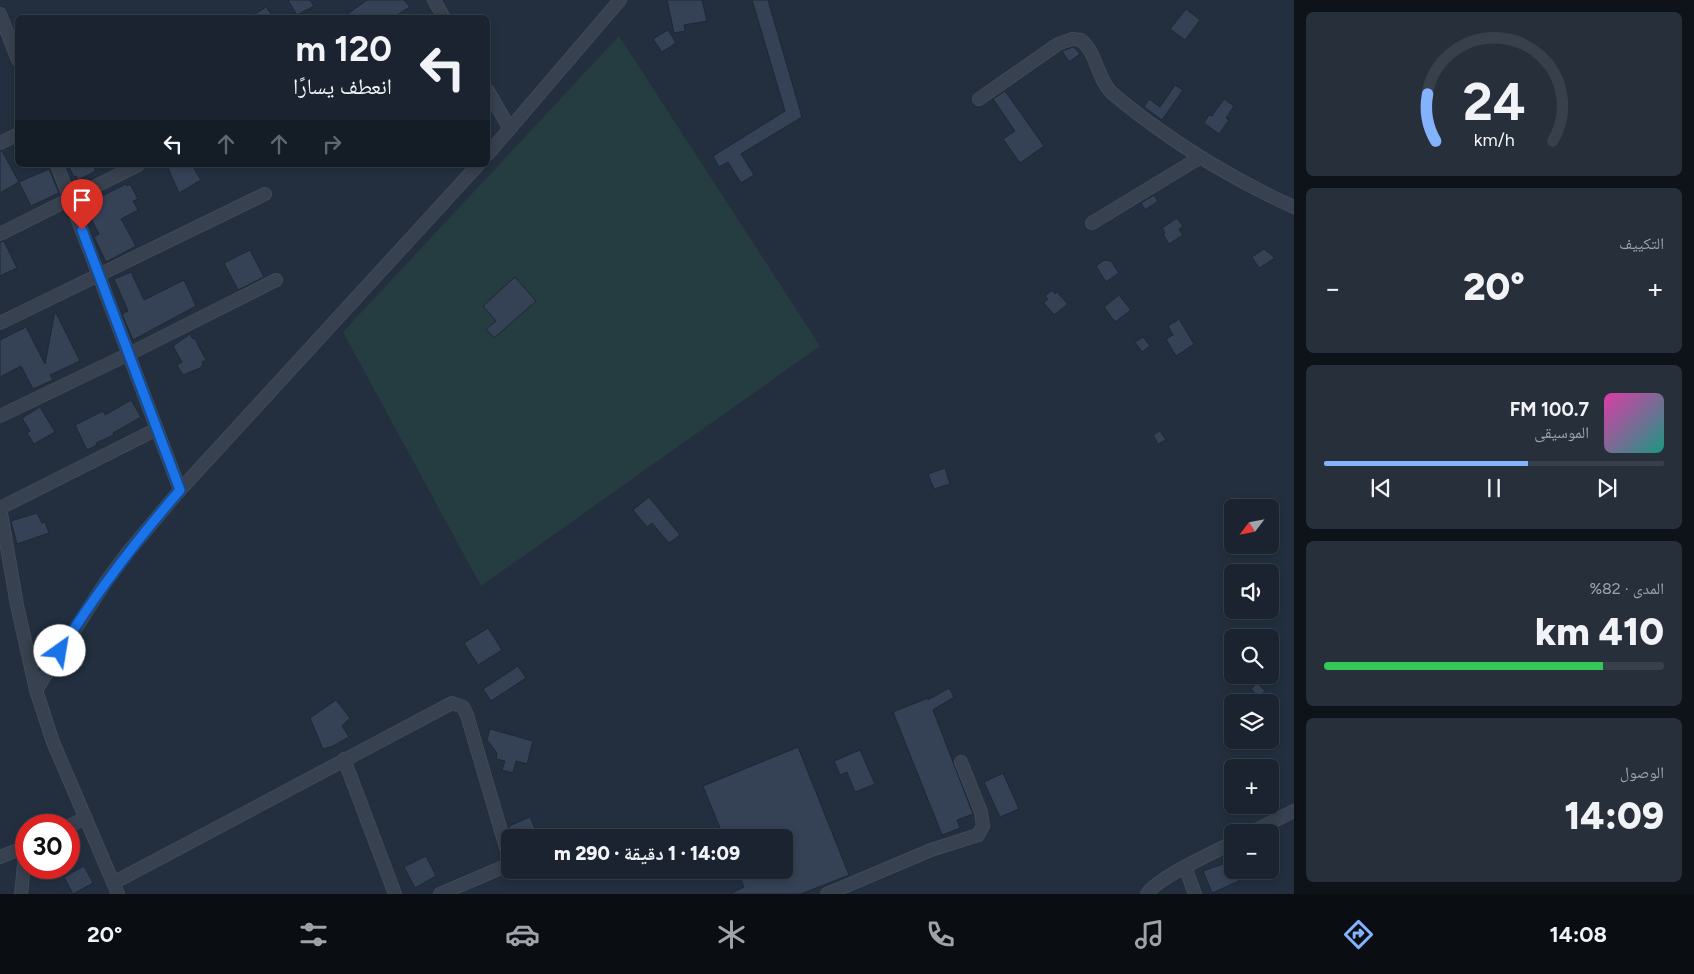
<!DOCTYPE html>
<html lang="ar">
<head>
<meta charset="utf-8">
<style>
  body { margin:0; font-family:Figtree,"Noto Naskh Arabic",sans-serif; background:#272f3b; color:#f1f3f6; direction:rtl; height:100vh; display:flex; flex-direction:column; font-size:19px; white-space:nowrap }
  * { box-sizing:border-box; margin:0 }
  p { font-size:16px; color:#9fa4aa }
  .icon { flex:none; width:28px; height:28px; fill:none; stroke:currentColor; stroke-width:2; stroke-linecap:round; stroke-linejoin:round }
  .map { position:relative; flex:1; overflow:hidden; direction:ltr }
  .panel { display:flex; flex-direction:column; gap:12px; padding:12px; background:#0e131a; width:400px }
  .panel>* { flex:none }
  .banner { position:absolute; left:15px; top:15px; width:475px; height:152px; border-radius:8px; box-shadow:0 2px 8px #0003,0 0 0 1px #38404b; direction:rtl; background:#1a232f; color:#f1f3f6; overflow:hidden }
  .needle { width:32px; rotate:238deg }
  .controls { position:absolute; left:1224px; top:499px; display:grid; gap:10px }
  .controls a { display:grid; place-items:center; width:55px; height:55px; border-radius:8px; background:#1a232f; box-shadow:0 2px 8px #0003,0 0 0 1px #38404b; font-size:25px }
  .speed { position:absolute; left:15px; top:814px; display:flex; gap:10px; font-size:25px; font-weight:700; text-align:center }
  .speed>* { display:grid; place-content:center; width:65px; height:65px; border-radius:50%; background:#1a232f; box-shadow:0 2px 8px #0003,0 0 0 1px #38404b; line-height:1 }
  .speed .limit { border:8px solid #d22; background:#fff; color:#111 }
  .pin { position:absolute; display:grid; place-items:center; width:42px; height:42px; color:#fff; margin:-51px -21px; border-radius:50% 50% 50% 0; rotate:-45deg; box-shadow:0 0 5px #0007 }
  .pin .icon { rotate:45deg }
  .me { position:absolute; width:55px; margin:-28px; rotate:32deg; stroke-linejoin:round; filter:drop-shadow(0 0 4px #0008) }
  .turn { display:flex; align-items:center; gap:18px; height:105px; padding:0 15px; font-size:22px }
  .turn .icon { width:65px; height:65px; stroke-width:2.5 }
  .turn b { display:block; font-size:35px; line-height:42px }
  .lanes { display:flex; align-items:center; height:48px; padding:0 15px; background:#0003; justify-content:center; gap:25px; direction:ltr }
  .lanes .off { opacity:.35 }
  .big { font-size:38px; font-weight:800; line-height:1.1 }
  .panel .tile { flex:1; display:flex; flex-direction:column; justify-content:center; gap:8px; min-width:0; padding:0 18px; border-radius:8px; background:#272f3b }
  .panel .dial { align-items:center; gap:0 }
  .dial svg { height:130px; overflow:visible; fill:none; stroke:#38404b; stroke-width:7; stroke-linecap:round; text-anchor:middle }
  .dial text { fill:#f1f3f6; stroke:none }
  .song { display:flex; align-items:center; gap:15px }
  .cover { width:60px; height:60px; border-radius:8px; background:linear-gradient(135deg,hsl(320 70% 55%),hsl(170 70% 35%)) }
  .played { height:5px; border-radius:2px; background:linear-gradient(90deg,#85b2fd 60%,#38404b 60%) }
  .keys { display:flex; justify-content:space-around; direction:ltr }
  .heat { display:flex; justify-content:space-between; align-items:center; font-size:28px; direction:ltr }
  .charge { height:8px; border-radius:4px; background:linear-gradient(90deg,#34c759 82%,#38404b 0) }
  .trip { position:absolute; left:501px; top:829px; width:292px; height:50px; border-radius:8px; background:#1a232f; box-shadow:0 2px 8px #0003,0 0 0 1px #38404b; font-weight:800; line-height:50px; text-align:center; direction:rtl }
  .dock { display:flex; height:80px; justify-content:space-around; align-items:center; background:#0a0e13; color:#9fa4aa }
  .dock .icon { width:35px; height:35px }
  .dock .current { color:#85b2fd }
  .dock b { font-size:22px; color:#f1f3f6 }
  main { display:flex; flex:1; min-height:0 }
  .map>svg:first-child { display:block }
  .green { fill:#253c40 }
  .building { fill:#354255; stroke:#1e2836 }
  .lines { fill:none; stroke-linecap:round; stroke-linejoin:round }
  .street-casing { stroke:#404a58; stroke-width:14 }
  .street { stroke:#37414f; stroke-width:12 }
  .route-casing { stroke:#114b97; stroke-width:12 }
  .route { stroke:#1a73e8; stroke-width:9 }
</style>
</head>
<body>
<main>
<section class="panel">
<div class="tile dial"><svg viewBox="0 0 100 80">
<path d="M14 69A42 42 0 1 1 86 69"/>
<path d="M14 69A42 42 0 0 1 9 40" stroke="#85b2fd"/>
<text x="50" y="56" font-size="32" font-weight="700">24</text>
<text x="50" y="72" font-size="11">km/h</text>
</svg></div>
<div class="tile"><p>التكييف</p>
<div class="heat"><a>−</a><b class="big">20°</b><a>+</a></div>
</div>
<div class="tile">
<div class="song"><i class="cover"></i><div><b>100.7 FM</b><p>الموسيقى</p></div></div>
<div class="played"></div>
<div class="keys"><svg class="icon" aria-label="previous" viewBox="0 0 24 24"><path d="M18 5L8 12l10 7zM5 5v14"/></svg><svg class="icon" aria-label="pause" viewBox="0 0 24 24"><path d="M8 5v14M16 5v14"/></svg><svg class="icon" aria-label="next" viewBox="0 0 24 24"><path d="M6 5l10 7-10 7zM19 5v14"/></svg></div>
</div>
<div class="tile"><p>المدى · 82%</p><b class="big">410 km</b><div class="charge"></div></div>
<div class="tile"><p>الوصول</p><b class="big">14:09</b></div>
</section>
<div class="map">
<svg width="1294" height="894" viewBox="0 0 1294 894">
  <rect width="100%" height="100%" fill="#232f3f"/>
  <path class="green" d="M619 36 820 346 481 586 343 332Z"/>
  <g class="building">
    <path d="M288 0H310L314 6 297 15Z"/>
    <path d="M367 0H404L410 7 392 18H342Z"/>
    <path d="M667 0H702L707 21 684 25 685 31 674 33Z"/>
    <path d="M752 0H768L802 117 741 154 754 175 741 183 728 162 719 167 713 156 785 111Z"/>
    <path d="M266 7 274 18H249Z"/>
    <path d="M1186 9 1200 20 1185 40 1170 29Z"/>
    <path d="M668 30 676 43 662 52 653 39Z"/>
    <path d="M1073 47 1075 48 1080 54 1069 62 1062 51Z"/>
    <path d="M1175 85 1183 90 1162 120 1144 107 1149 99 1160 107Z"/>
    <path d="M1005 91 1044 146 1020 163 1003 139 1015 131 993 99Z"/>
    <path d="M1224 99 1234 106 1226 118 1229 120 1219 134 1204 123 1209 115 1212 116Z"/>
    <path d="M0 151H2L19 182 0 193Z"/>
    <path d="M68 165H93L96 171 78 180 76 176 74 177Z"/>
    <path d="M174 165H192L201 180 179 193 168 168Z"/>
    <path d="M49 169 59 193 31 206 19 182Z"/>
    <path d="M126 184 127 186 130 184 138 199 133 201 138 210 121 219 136 246 106 262 94 237 99 234 84 205Z"/>
    <path d="M1154 195 1158 201 1145 210 1141 203Z"/>
    <path d="M1177 218 1183 227 1179 229 1183 235 1169 244 1163 234 1165 233 1162 228Z"/>
    <path d="M4 241 17 268 0 276V242Z"/>
    <path d="M1264 249 1275 258 1259 268 1252 257Z"/>
    <path d="M250 250 264 277 238 290 224 263Z"/>
    <path d="M1104 260 1111 261 1119 273 1106 282 1096 266Z"/>
    <path d="M131 272 144 300 184 280 196 306 133 340 122 314 128 311 114 279Z"/>
    <path d="M515 277 536 301 494 338 486 329 496 321 483 306Z"/>
    <path d="M1052 290 1055 294 1057 292 1068 304 1054 315 1044 303 1048 299 1045 296Z"/>
    <path d="M1119 295 1131 310 1115 322 1104 307Z"/>
    <path d="M55 311 80 361 50 375 53 380 33 389 21 366 0 377V340L26 327 45 364Z"/>
    <path d="M1179 319 1194 344 1176 356 1166 339 1173 335 1168 326Z"/>
    <path d="M190 334 193 339H195L206 360 202 362 203 364 200 368 183 375 177 365 182 362 173 346Z"/>
    <path d="M1143 337 1150 346 1142 352 1135 342Z"/>
    <path d="M131 400 141 417 113 433 114 435 96 443 97 445 87 450 75 425 103 411 105 415Z"/>
    <path d="M40 407 55 432 34 444 27 433 30 431 22 418Z"/>
    <path d="M1160 431 1166 440 1158 444 1153 435Z"/>
    <path d="M945 468 950 484 934 489 928 474Z"/>
    <path d="M649 497 680 535 669 543 652 523 647 527 633 510Z"/>
    <path d="M37 513 42 523 45 522 49 533 17 544 11 521Z"/>
    <path d="M488 628 502 650 478 665 464 643Z"/>
    <path d="M518 666 526 678 491 701 483 689Z"/>
    <path d="M1257 683 1265 691 1259 697 1251 689Z"/>
    <path d="M949 688 954 697 933 710 973 814 957 820 960 828 942 835 893 712 928 698V700Z"/>
    <path d="M336 700 350 718 342 726 349 737 333 746 323 749 310 718Z"/>
    <path d="M490 729 533 741 527 764 516 761 513 773 502 770 505 761 496 759 497 753 487 740Z"/>
    <path d="M798 747 849 875 801 894H730L744 887 737 870H785V838H724L703 786Z"/>
    <path d="M860 750 875 784 855 792 847 772 840 775 834 761Z"/>
    <path d="M1003 773 1019 809 1000 817 984 782Z"/>
    <path d="M530 817 539 838H514L509 826Z"/>
    <path d="M426 856 436 876 415 888 404 867Z"/>
    <path d="M1229 862 1239 881 1212 893 1203 871Z"/>
    <path d="M84 866 93 883 73 894 64 877Z"/>
  </g>
  <g class="lines">
    <defs>
      <g id="street">
        <path d="M434 0 444 18"/>
        <path d="M0 14 18 60"/>
        <path d="M488 91 510 129"/>
        <path d="M979 99 1058 44 1072 39 1081 40C1097 53 1097 78 1111 92 1123 103 1137 113 1150 123 1195 156 1243 184 1294 207"/>
        <path d="M0 143 18 134"/>
        <path d="M488 154 620 0"/>
        <path d="M57 165 180 490"/>
        <path d="M1092 223 1199 158"/>
        <path d="M0 234 138 165"/>
        <path d="M0 323 265 194"/>
        <path d="M0 416 129 354 276 280"/>
        <path d="M0 507 17 605 36 690"/>
        <path d="M0 508 157 429"/>
        <path d="M344 759 395 894"/>
        <path d="M69 826 86 818"/>
        <path d="M1252 832 1294 811"/>
        <path d="M0 857 25 847"/>
        <path d="M1185 867 1195 894"/>
        <path d="M113 883 452 703 463 707 467 715 509 858 507 865 501 868 440 894"/>
        <path d="M21 894 26 846"/>
        <path d="M118 894 53 742 36 690 105 583 128 552 180 490 478 165"/>
        <path d="M827 894 931 850 978 835 983 826 981 812 961 762"/>
        <path d="M1147 894C1157 878 1214 852 1232 843"/>
      </g>
    </defs>
    <use href="#street" class="street-casing"/>
    <use href="#street" class="street"/>
  </g>
  <g class="lines">
    <defs>
      <path id="route" d="M60 651C95 594 136 541 180 490L82 230"/>
    </defs>
    <use href="#route" class="route-casing"/>
    <use href="#route" class="route"/>
  </g>
</svg>
<div class="controls">
<a><svg class="needle" viewBox="-14 -14 28 28"><path d="M0-13l5 13h-10z" fill="#e53935"/><path d="M0 13l5-13h-10z" fill="#9fa4aa"/></svg></a>
<a><svg class="icon" aria-label="sound" viewBox="0 0 24 24"><path d="M4 9h4l5-4v14l-5-4H4zM17 9q2 3 0 6"/></svg></a>
<a><svg class="icon" aria-label="search" viewBox="0 0 24 24"><circle cx="10" cy="10" r="6"/><path d="M15 15l6 6"/></svg></a>
<a><svg class="icon" aria-label="layers" viewBox="0 0 24 24"><path d="M12 4l9 5-9 5-9-5zM3 14l9 5 9-5"/></svg></a>
<a>+</a>
<a>−</a>
</div>
<div class="speed"><div class="limit">30</div></div>
<div class="pin" style="left:82px;top:230px;background:#d93025"><svg class="icon" aria-label="arrive" viewBox="0 0 24 24"><path d="M6 21V4h12l-3 4 3 4H6"/></svg></div>
<svg class="me" style="left:60px;top:651px" viewBox="-20 -20 40 40"><circle r="19" fill="#fff"/><path d="M0-13L10 11 0 6-10 11z" fill="#1a73e8"/></svg>
<div class="trip">14:09 · 1 دقيقة · 290 m</div>
<div class="banner">
<div class="turn"><svg class="icon" aria-label="left" viewBox="0 0 24 24"><path d="M17 20v-9H6M10 6l-5 5 5 5"/></svg><div><b>120 m</b>انعطف يسارًا</div></div>
<div class="lanes"><svg class="icon" aria-label="left" viewBox="0 0 24 24"><path d="M17 20v-9H6M10 6l-5 5 5 5"/></svg><svg class="icon off" aria-label="ahead" viewBox="0 0 24 24"><path d="M12 20V5M6 11l6-6 6 6"/></svg><svg class="icon off" aria-label="ahead" viewBox="0 0 24 24"><path d="M12 20V5M6 11l6-6 6 6"/></svg><svg class="icon off" aria-label="right" viewBox="0 0 24 24"><path d="M7 20v-9h11M14 6l5 5-5 5"/></svg></div>
</div>
</div>
</main>
<nav class="dock">
<b>14:08</b>
<svg class="icon current" aria-label="directions" viewBox="0 0 24 24"><path d="M12 3l9 9-9 9-9-9zM9 14v-3h6M13 9l2 2-2 2"/></svg>
<svg class="icon" aria-label="music" viewBox="0 0 24 24"><path d="M9 18V5l10-2v13"/><circle cx="6" cy="18" r="3"/><circle cx="16" cy="16" r="3"/></svg>
<svg class="icon" aria-label="phone" viewBox="0 0 24 24"><path d="M5 4h4l2 5-3 2q2 4 5 5l2-3 5 2v4C11 20 4 13 5 4z"/></svg>
<svg class="icon" aria-label="climate" viewBox="0 0 24 24"><path d="M12 3v18M4 7l16 10M4 17L20 7"/></svg>
<svg class="icon" aria-label="car" viewBox="0 0 24 24"><path d="M5 17H2v-5l4-1 3-4h7l3 4 3 1v5h-3M9 17h6M6 11h13"/><circle cx="7" cy="17" r="2"/><circle cx="17" cy="17" r="2"/></svg>
<svg class="icon" aria-label="filters" viewBox="0 0 24 24"><path d="M4 7h16M4 17h16"/><circle cx="9" cy="7" r="2"/><circle cx="15" cy="17" r="2"/></svg>
<b>20°</b>
</nav>
</body>
</html>
